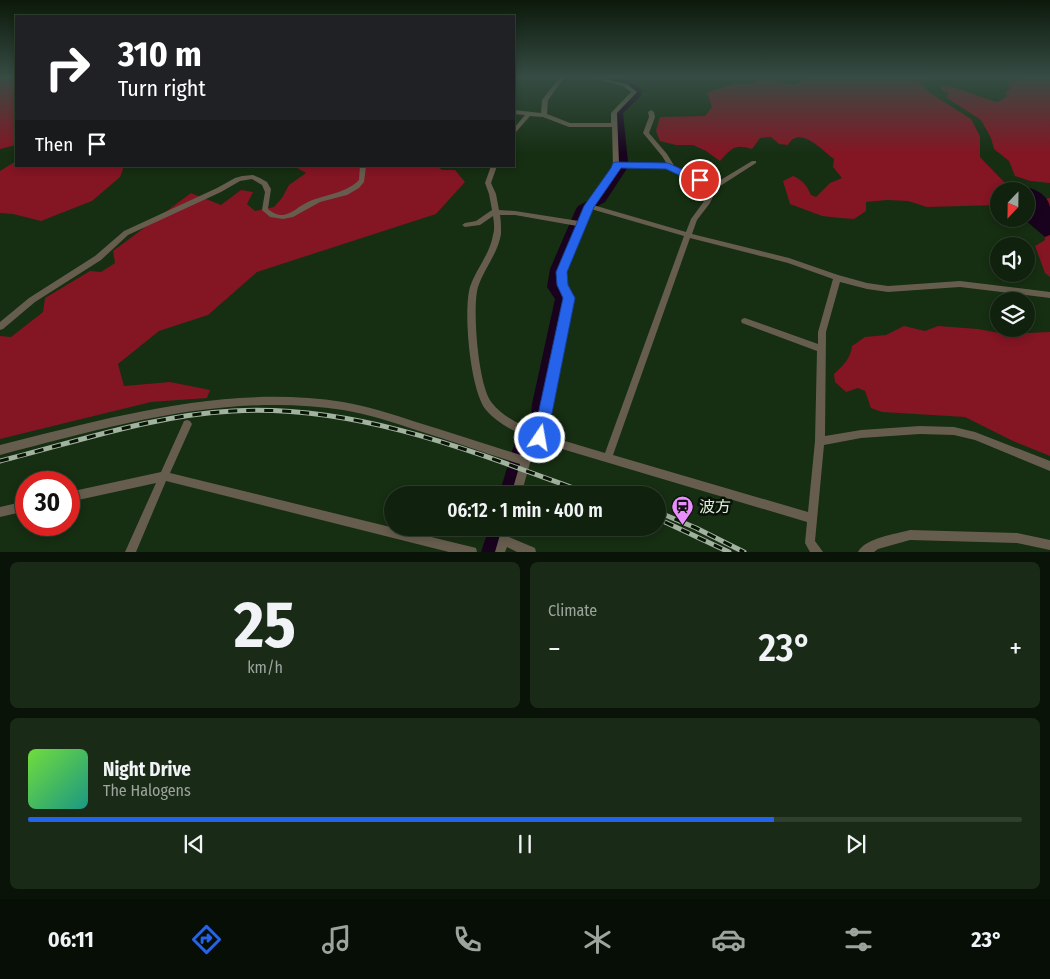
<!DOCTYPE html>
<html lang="en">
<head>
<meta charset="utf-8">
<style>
  body { margin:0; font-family:"Fira Sans Condensed","Noto Sans JP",sans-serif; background:#192a17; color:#f1f3f6; height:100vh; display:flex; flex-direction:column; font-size:19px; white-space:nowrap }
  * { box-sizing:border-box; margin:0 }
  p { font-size:16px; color:#9ca49e }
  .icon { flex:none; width:28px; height:28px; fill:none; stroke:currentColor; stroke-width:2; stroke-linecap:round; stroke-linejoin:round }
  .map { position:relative; height:552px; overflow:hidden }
  .drawer { display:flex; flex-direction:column; gap:10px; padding:10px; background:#091308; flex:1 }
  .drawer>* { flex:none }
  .banner { position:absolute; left:15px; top:15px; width:500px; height:152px; border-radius:0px; box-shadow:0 2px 8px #0003,0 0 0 1px #303f2e; background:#202124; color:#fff; overflow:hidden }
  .needle { width:32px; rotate:202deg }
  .controls { position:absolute; left:990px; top:182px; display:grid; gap:10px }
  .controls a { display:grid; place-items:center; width:45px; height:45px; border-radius:50%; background:#10220e; box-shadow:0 2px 8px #0003,0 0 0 1px #303f2e; font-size:25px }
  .speed { position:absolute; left:15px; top:471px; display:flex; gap:10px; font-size:25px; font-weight:700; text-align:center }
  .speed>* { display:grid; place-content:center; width:65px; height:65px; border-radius:50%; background:#10220e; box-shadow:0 2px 8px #0003,0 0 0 1px #303f2e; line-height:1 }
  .speed .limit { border:8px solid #d22; background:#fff; color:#111 }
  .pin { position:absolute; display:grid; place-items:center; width:42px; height:42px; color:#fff; margin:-21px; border:2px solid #fff; border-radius:50%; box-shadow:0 1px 5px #0007 }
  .me { position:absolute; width:55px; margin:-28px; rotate:12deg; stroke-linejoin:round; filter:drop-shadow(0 0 4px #0008) }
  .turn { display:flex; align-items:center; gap:18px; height:105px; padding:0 20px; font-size:22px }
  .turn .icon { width:65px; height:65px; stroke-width:2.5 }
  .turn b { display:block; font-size:35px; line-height:42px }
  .then { display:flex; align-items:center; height:48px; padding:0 20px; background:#0003; gap:10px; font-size:19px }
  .big { font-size:38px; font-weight:600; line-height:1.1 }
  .drawer .widget { flex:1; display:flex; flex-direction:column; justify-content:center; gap:8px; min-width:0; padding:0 18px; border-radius:8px; background:#192a17 }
  .drawer .dial { align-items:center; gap:0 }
  .dial b { font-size:65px; line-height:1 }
  .song { display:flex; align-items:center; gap:15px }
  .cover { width:60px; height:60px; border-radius:8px; background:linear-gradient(135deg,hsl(100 70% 55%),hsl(170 70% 35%)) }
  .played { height:5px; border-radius:2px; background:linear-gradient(90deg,#2563eb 75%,#303f2e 75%) }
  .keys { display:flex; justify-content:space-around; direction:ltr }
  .heat { display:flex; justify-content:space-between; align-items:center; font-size:28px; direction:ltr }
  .drawer .tiles { flex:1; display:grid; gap:10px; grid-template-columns:1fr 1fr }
  .widget:last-child { grid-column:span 2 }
  .trip { position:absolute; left:384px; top:486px; width:282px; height:50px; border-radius:25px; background:#10220e; box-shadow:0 2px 8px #0003,0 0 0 1px #303f2e; font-weight:600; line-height:50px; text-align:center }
  .tab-bar { display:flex; height:80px; justify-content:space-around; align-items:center; background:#060e06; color:#9ca49e }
  .tab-bar .icon { width:35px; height:35px }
  .tab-bar .active { color:#2563eb }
  .tab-bar b { font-size:22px; color:#f1f3f6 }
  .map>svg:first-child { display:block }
  .green { fill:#841523 }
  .water { fill:#19021e }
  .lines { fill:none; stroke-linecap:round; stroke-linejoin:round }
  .river { fill:#19021e; fill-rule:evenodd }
  .minor { fill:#665d4e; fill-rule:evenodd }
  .rail-casing { stroke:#a1b39e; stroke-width:5 }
  .rail { stroke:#091307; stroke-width:3; stroke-dasharray:9; stroke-linecap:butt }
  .route { fill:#2563eb; stroke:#184099 }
  .labels { text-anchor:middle; stroke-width:5; stroke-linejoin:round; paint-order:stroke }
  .near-poi-label { font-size:16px; fill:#e0efdd; stroke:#091307; text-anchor:start }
</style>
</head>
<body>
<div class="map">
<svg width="1050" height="552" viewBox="0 0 1050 552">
  <rect width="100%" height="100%" fill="#162e12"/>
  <g class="green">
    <path d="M0 77H16V145L0 149Z"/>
    <path d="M798 77H932L927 81H917L933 95 971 119 980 136V157L1004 182 1017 189V191H999V205L927 207 908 201 887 200 866 202V211L854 219 840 218 822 216 790 204 783 181 793 176C803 180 807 186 811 195L816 197 830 183 842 178 833 167 834 159C823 151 799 124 788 145L779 144 771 137 760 138 752 149C734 143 731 149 720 161L706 151 693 145H676L660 141 656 131 660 117 705 116 712 107 707 92 738 83 748 85C762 74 780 83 796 85L802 80Z"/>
    <path d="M1016 77H1050V183L1030 181 1015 176 1009 161 994 149 991 138 981 120 947 98 948 93 941 90 942 86C962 87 978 98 998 102L1007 96 1006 92 1010 89 1007 81 1016 80Z"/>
    <path d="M16 161V166H124L120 177 92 201 41 221 13 214 0 213V171Z"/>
    <path d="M294 166H437L442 170H455L465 182 436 214 257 272 208 315 159 331 118 364 124 386 170 382 210 390 207 398 151 402 0 439V336L11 337 43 312 45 298 90 271 101 272 115 263 113 251 191 193 221 205 241 190 253 192 247 204 255 211 274 207 282 198 289 185 306 173Z"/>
    <path d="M1050 198V277L1045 273 1035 246 1045 240 1041 200Z"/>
    <path d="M904 326 925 331 938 326 978 329 1005 334 1050 332V456L1013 441 965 417 882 412 871 408 865 391 858 388 846 392 835 382 834 374C842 367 851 358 852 346L865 337 886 335Z"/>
  </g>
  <path class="water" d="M1014 186C1028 186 1047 191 1050 207 1050 215 1050 226 1050 235L1045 237 1024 219H1026V191H1010Z"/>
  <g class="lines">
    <g class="river">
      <path d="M595 77C611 77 630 78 642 90L641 96 623 113 628 162 626 170 605 202 587 212 564 269 561 286 569 298 548 404 547 419 530 451 517 495H499L513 448 531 417 532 404 555 299 547 287 550 269 576 209 578 206 597 196 614 170 616 162 613 113 632 91 624 86Z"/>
      <path d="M489 528H507L501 552H481Z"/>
    </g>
    <g class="minor">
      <path d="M560 77H565L548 100 547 114 570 123H611V113L631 92 623 86 587 77H597L627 84 637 92 617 113 619 163 667 164 662 156 643 133 649 117 648 112 651 110 654 112 655 117 649 133 667 154 675 167 714 184 752 161H756V163L717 188 710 203 697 220 692 234 789 258 838 275 867 283 888 286 960 281 1050 292V298L960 287 888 292 867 289 840 282 826 332 825 436 861 430 920 426 954 427 975 432 1050 461V471L975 440 954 435 920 434 861 438 824 445 815 541 823 552H810L805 543 807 522 542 443 530 463 521 495H511L520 464C485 453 451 441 416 430 392 422 368 414 343 410 226 392 112 426 0 455V445C112 417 226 384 343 402 367 406 392 414 416 422 452 433 488 445 524 456L534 440C517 433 498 424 486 410 470 391 463 311 470 287 476 269 490 254 493 235 495 229 494 223 493 216L480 225 465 227 462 225 465 223 476 221 492 210 489 194 485 183 491 166H497L491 183 496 194 499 210 515 211 579 221 587 204 613 169 612 127H569L543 117 530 116 516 132 514 133V128L525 115 514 114V110L541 113 542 100ZM619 167 666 168 710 188 705 200 691 219 686 232 593 205 618 170ZM591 209 684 236 605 453 545 435 573 298 567 285 566 272ZM500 215H515L577 226 558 272 559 285 565 298 537 432C521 425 503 417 492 403 478 387 472 307 478 287 484 269 498 253 501 234 501 227 501 221 500 215ZM690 238 788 263 833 279 818 332V344L745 318 742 319 741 321 742 323 817 351 815 441 808 512 613 455Z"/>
      <path d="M360 166H366L364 182 359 188 347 195 320 202 293 217 283 219 270 217 262 210 265 192 262 185 252 179 240 181 221 192 128 235 101 260 35 302 3 329 0 330V322L29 298 95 256 124 231 217 188 235 178 242 176 253 175 260 178 267 182 271 189 268 209C273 213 277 215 283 215 292 214 299 206 308 202 325 194 345 194 359 180Z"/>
      <path d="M187 420 190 421 192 424 170 473 472 547 476 548 477 552H449L166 481 136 552H125L156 483 69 502V492L161 472 184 421Z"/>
      <path d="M26 501V511L0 517V507Z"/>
      <path d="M502 528H512L509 537 535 548 536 552H517L507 547 505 552H495Z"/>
      <path d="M910 530 1017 533 1050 540V550L1017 543 910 540 878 549 874 552H858C865 538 896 534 910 530Z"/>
    </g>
    <defs>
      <g id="rail">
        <path d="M0 461C76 442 154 415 233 411 358 404 477 453 592 495"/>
        <path d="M587 489 609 495"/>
        <path d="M658 512 696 528 744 552"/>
        <path d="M665 522 729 552"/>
      </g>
    </defs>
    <use href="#rail" class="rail-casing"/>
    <use href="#rail" class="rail"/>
  </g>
  <linearGradient id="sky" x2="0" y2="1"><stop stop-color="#0c190a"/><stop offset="0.5" stop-color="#364c44"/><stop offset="1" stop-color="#364c44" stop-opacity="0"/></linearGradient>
  <rect width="1050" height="154" fill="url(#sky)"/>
  <path class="route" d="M616 162 668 163 705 180 703 183H696L666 169 621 168 594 207 567 272 568 285 575 298 547 438 545 443 540 445 535 443 533 438 563 298 557 285 556 272 584 206 611 168 613 163Z"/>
  <defs>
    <symbol id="station-pin" viewBox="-11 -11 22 30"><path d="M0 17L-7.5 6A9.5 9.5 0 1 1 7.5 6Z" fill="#ea8dfd" stroke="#091307"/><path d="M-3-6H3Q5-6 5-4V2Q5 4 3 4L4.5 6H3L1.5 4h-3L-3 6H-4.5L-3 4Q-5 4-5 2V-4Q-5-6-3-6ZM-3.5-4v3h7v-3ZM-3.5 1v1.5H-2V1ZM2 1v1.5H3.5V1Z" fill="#111"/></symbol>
  </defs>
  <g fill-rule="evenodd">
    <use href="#station-pin" x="670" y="494" width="25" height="34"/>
  </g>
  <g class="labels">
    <g class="near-poi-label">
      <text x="699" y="512">波方</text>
    </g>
  </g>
</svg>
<div class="controls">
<a><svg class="needle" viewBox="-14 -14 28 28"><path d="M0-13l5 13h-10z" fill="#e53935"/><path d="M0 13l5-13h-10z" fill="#9ca49e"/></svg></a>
<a><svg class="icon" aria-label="sound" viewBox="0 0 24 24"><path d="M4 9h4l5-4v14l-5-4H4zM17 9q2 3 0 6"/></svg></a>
<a><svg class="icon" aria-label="layers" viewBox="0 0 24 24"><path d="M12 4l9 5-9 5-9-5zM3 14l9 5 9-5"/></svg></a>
</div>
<div class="speed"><div class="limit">30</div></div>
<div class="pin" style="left:700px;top:180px;background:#d93025"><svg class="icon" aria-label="arrive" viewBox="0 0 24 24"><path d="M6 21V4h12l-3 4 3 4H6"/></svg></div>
<svg class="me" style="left:540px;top:438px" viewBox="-20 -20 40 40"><circle r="17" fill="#2563eb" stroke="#fff" stroke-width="3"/><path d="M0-11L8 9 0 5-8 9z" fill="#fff"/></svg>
<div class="trip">06:12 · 1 min · 400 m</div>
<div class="banner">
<div class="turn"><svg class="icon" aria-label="right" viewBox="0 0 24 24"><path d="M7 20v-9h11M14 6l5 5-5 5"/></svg><div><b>310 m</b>Turn right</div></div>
<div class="then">Then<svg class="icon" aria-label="arrive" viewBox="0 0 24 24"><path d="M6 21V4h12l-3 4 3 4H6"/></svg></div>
</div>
</div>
<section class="drawer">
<div class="tiles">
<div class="widget dial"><b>25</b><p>km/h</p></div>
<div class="widget"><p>Climate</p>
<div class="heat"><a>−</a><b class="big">23°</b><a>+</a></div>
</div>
<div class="widget">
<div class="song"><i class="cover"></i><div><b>Night Drive</b><p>The Halogens</p></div></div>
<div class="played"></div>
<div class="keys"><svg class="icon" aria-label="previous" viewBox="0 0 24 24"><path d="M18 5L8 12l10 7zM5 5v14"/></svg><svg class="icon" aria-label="pause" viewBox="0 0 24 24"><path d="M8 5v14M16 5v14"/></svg><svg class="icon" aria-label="next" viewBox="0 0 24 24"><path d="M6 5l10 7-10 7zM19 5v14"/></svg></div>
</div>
</div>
</section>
<nav class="tab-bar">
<b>06:11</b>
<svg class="icon active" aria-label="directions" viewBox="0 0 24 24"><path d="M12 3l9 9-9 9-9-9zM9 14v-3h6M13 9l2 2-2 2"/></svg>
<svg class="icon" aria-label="music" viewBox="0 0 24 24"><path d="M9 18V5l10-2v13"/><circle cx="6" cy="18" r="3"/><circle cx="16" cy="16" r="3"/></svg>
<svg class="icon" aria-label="phone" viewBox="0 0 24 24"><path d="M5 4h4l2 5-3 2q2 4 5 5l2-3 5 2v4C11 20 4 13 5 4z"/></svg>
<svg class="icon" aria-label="climate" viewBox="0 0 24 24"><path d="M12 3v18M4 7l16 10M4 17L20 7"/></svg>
<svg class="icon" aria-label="car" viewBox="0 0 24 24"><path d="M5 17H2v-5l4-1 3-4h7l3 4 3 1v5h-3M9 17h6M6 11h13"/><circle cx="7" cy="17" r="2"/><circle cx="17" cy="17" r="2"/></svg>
<svg class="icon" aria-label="filters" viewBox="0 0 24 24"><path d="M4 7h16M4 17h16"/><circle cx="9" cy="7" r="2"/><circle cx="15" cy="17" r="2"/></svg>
<b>23°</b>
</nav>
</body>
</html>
